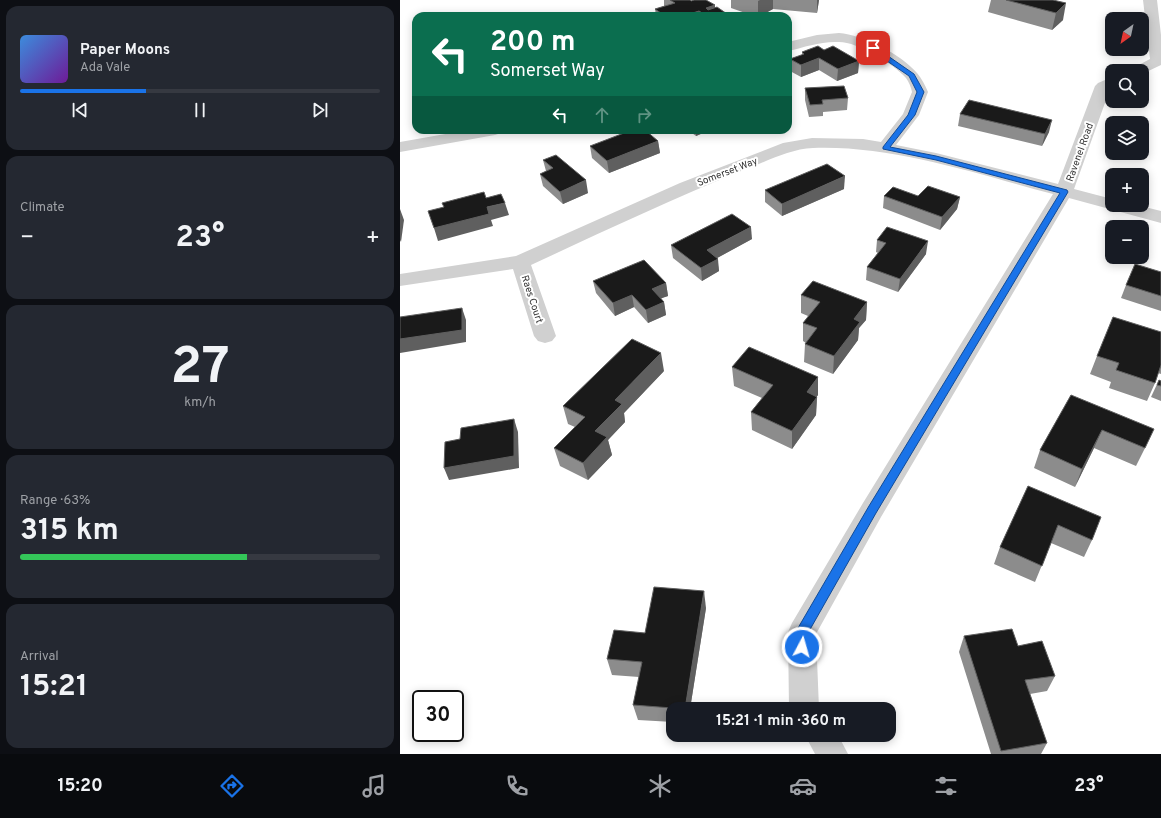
<!DOCTYPE html>
<html lang="en">
<head>
<meta charset="utf-8">
<style>
  body { margin:0; font-family:Overpass,sans-serif; background:#242831; color:#f1f3f6; height:100vh; display:flex; flex-direction:column; font-size:15px; white-space:nowrap }
  * { box-sizing:border-box; margin:0 }
  p { font-size:13px; color:#9ea1a6 }
  .icon { flex:none; width:22px; height:22px; fill:none; stroke:currentColor; stroke-width:2; stroke-linecap:round; stroke-linejoin:round }
  .map { position:relative; flex:1; overflow:hidden }
  .side { display:flex; flex-direction:column; gap:6px; padding:6px; background:#0d0f14; width:400px }
  .side>* { flex:none }
  .top-card { position:absolute; left:12px; top:12px; width:380px; height:122px; border-radius:12px; box-shadow:0 2px 10px #0003; background:#0b6e4f; color:#fff; overflow:hidden }
  .needle { width:26px; rotate:213deg }
  .controls { position:absolute; left:705px; top:12px; display:grid; gap:8px }
  .controls a { display:grid; place-items:center; width:44px; height:44px; border-radius:8px; background:#171b24; box-shadow:0 2px 10px #0003; font-size:20px }
  .speed { position:absolute; left:12px; top:690px; display:flex; gap:8px; font-size:20px; font-weight:700; text-align:center }
  .speed>* { display:grid; place-content:center; width:52px; height:52px; border-radius:50%; background:#171b24; box-shadow:0 2px 10px #0003; line-height:1 }
  .speed .limit { border:2px solid #111; border-radius:6px; background:#fff; color:#111 }
  .pin { position:absolute; display:grid; place-items:center; width:34px; height:34px; color:#fff; margin:-17px; border-radius:8px; box-shadow:0 2px 6px #0006 }
  .me { position:absolute; width:44px; margin:-22px; rotate:6deg; stroke-linejoin:round; filter:drop-shadow(0 0 3px #0008) }
  .turn { display:flex; align-items:center; gap:14px; height:84px; padding:0 12px; font-size:18px }
  .turn .icon { width:52px; height:52px; stroke-width:2.5 }
  .turn b { display:block; font-size:28px; line-height:34px }
  .lanes { display:flex; align-items:center; height:38px; padding:0 12px; background:#0003; justify-content:center; gap:20px; direction:ltr }
  .lanes .off { opacity:.35 }
  .big { font-size:30px; font-weight:700; line-height:1.1 }
  .side .widget { flex:1; display:flex; flex-direction:column; justify-content:center; gap:6px; min-width:0; padding:0 14px; border-radius:12px; background:#242831 }
  .side .dial { align-items:center; gap:0 }
  .dial b { font-size:52px; line-height:1 }
  .song { display:flex; align-items:center; gap:12px }
  .cover { width:48px; height:48px; border-radius:6px; background:linear-gradient(135deg,hsl(210 70% 55%),hsl(280 70% 35%)) }
  .played { height:4px; border-radius:2px; background:linear-gradient(90deg,#1a73e8 35%,#363941 35%) }
  .keys { display:flex; justify-content:space-around; direction:ltr }
  .heat { display:flex; justify-content:space-between; align-items:center; font-size:22px; direction:ltr }
  .charge { height:6px; border-radius:3px; background:linear-gradient(90deg,#34c759 63%,#363941 0) }
  .trip { position:absolute; left:266px; top:702px; width:230px; height:40px; border-radius:12px; background:#171b24; box-shadow:0 2px 10px #0003; font-weight:700; line-height:40px; text-align:center }
  .dock { display:flex; height:64px; justify-content:space-around; align-items:center; background:#090b0e; color:#9ea1a6 }
  .dock .icon { width:28px; height:28px }
  .dock .current { color:#1a73e8 }
  .dock b { font-size:18px; color:#f1f3f6 }
  main { display:flex; flex:1; min-height:0 }
  .map>svg:first-child { display:block }
  .lines { fill:none; stroke-linecap:round; stroke-linejoin:round }
  .minor { fill:#d0d0d0; fill-rule:evenodd }
  .wall { fill:#8c8c8c }
  .shaded-wall { fill:#5f5f5f }
  .building { fill:#1a1a1a; stroke:#5f5f5f }
  .route { fill:#1a73e8; stroke:#114b97 }
  .labels { text-anchor:middle; stroke-width:4; stroke-linejoin:round; paint-order:stroke }
  .street-label { font-size:10px; fill:#333; stroke:#fff }
</style>
</head>
<body>
<main>
<section class="side">
<div class="widget">
<div class="song"><i class="cover"></i><div><b>Paper Moons</b><p>Ada Vale</p></div></div>
<div class="played"></div>
<div class="keys"><svg class="icon" aria-label="previous" viewBox="0 0 24 24"><path d="M18 5L8 12l10 7zM5 5v14"/></svg><svg class="icon" aria-label="pause" viewBox="0 0 24 24"><path d="M8 5v14M16 5v14"/></svg><svg class="icon" aria-label="next" viewBox="0 0 24 24"><path d="M6 5l10 7-10 7zM19 5v14"/></svg></div>
</div>
<div class="widget"><p>Climate</p>
<div class="heat"><a>−</a><b class="big">23°</b><a>+</a></div>
</div>
<div class="widget dial"><b>27</b><p>km/h</p></div>
<div class="widget"><p>Range · 63%</p><b class="big">315 km</b><div class="charge"></div></div>
<div class="widget"><p>Arrival</p><b class="big">15:21</b></div>
</section>
<div class="map">
<svg width="761" height="754" viewBox="0 0 761 754">
  <rect width="100%" height="100%" fill="#fff"/>
  <g class="lines">
    <g class="minor">
      <path d="M743 0H757L761 35V65L742 74V71H731L733 68 750 59Z"/>
      <path d="M439 33C463 35 501 54 517 73 522 79 525 85 528 92L519 115 496 145 536 153 658 184 695 86 698 83 712 77V88L710 89 674 189 712 199V205H737L761 211V223L669 198 481 517 416 634 419 709H389L388 632 392 623 463 503 653 194C577 174 492 145 413 148 388 149 364 163 341 171 270 200 200 233 131 265L156 336 152 341 145 343 138 341 134 336 113 269 0 286V274L116 256 280 183 383 143 412 138 463 139 481 142 503 114 512 92C511 87 509 82 506 78 494 64 458 42 439 42 421 41 405 47 388 51V42L417 35Z"/>
      <path d="M68 130H103L101 133 95 135 0 152V142Z"/>
      <path d="M405 735H438L448 754H415Z"/>
    </g>
  </g>
  <g class="wall">
    <path d="M264 0H290L291 1 315 5V8L330 16H256L255 9 264 6Z"/>
    <path d="M331 0H419L417 13 373 9 360 16H354L331 8Z"/>
    <path d="M591 0H653L663 20 652 30 588 12Z"/>
    <path d="M402 52 459 61 458 73 437 81 419 70 401 77 390 71V59L402 55Z"/>
    <path d="M405 88 448 98 447 110 423 112V116L409 117 405 100Z"/>
    <path d="M560 114 649 132 642 146 558 126Z"/>
    <path d="M288 130H310L296 136Z"/>
    <path d="M258 141 260 153 209 173 192 158 190 146Z"/>
    <path d="M143 160 188 193 163 204 143 186 140 174 146 171Z"/>
    <path d="M444 189 382 216 365 202V190Z"/>
    <path d="M484 196H518L560 197 557 209 540 230 483 208Z"/>
    <path d="M352 239 317 258 319 271 302 281 273 258 271 245Z"/>
    <path d="M477 240 526 254 498 292 466 280 467 267 478 253 476 252Z"/>
    <path d="M761 272V311L721 298 726 285Z"/>
    <path d="M193 281 266 283 268 296 261 298 264 302 266 315 248 323 234 307 215 316 196 293Z"/>
    <path d="M401 295 467 302 466 320 459 328 458 340 433 374 404 362 405 344 406 343 403 341V323L408 316 401 313Z"/>
    <path d="M761 332V374L758 373 755 383 747 401 709 388 711 382 690 374 697 356Z"/>
    <path d="M332 367 418 377V395L416 397H417L416 415 392 449 352 430 351 412 362 398 334 386Z"/>
    <path d="M264 371 224 413 225 422 208 440 212 455 188 480 160 466 154 448 175 427 168 424 163 406Z"/>
    <path d="M759 380 761 381V401L751 397Z"/>
    <path d="M671 395 745 448 736 466 694 448 675 487 634 468 640 450Z"/>
    <path d="M628 486 692 540 684 557 651 543 635 582 594 564 600 547Z"/>
    <path d="M306 608 290 709H273V722L238 720 233 705 239 677 212 675 207 659 245 633Z"/>
    <path d="M564 636 618 646 655 676 647 691 630 694 647 743 641 754H591L559 652Z"/>
  </g>
  <g class="shaded-wall">
    <path d="M360 0H373V9L360 16H358V1Z"/>
    <path d="M417 0H419L417 13Z"/>
    <path d="M666 3 663 20 652 30 656 13Z"/>
    <path d="M315 5V16L306 8Z"/>
    <path d="M299 11 300 16H283Z"/>
    <path d="M419 58V70L401 77V65Z"/>
    <path d="M459 61 458 73 437 81 438 69Z"/>
    <path d="M652 120 649 132 642 146 645 134Z"/>
    <path d="M296 130H310L296 136Z"/>
    <path d="M258 141 260 153 209 173 207 161Z"/>
    <path d="M445 176 444 189 382 216V204Z"/>
    <path d="M186 180 188 193 163 204 160 192Z"/>
    <path d="M560 197 557 209 540 230 542 217Z"/>
    <path d="M105 203 109 215 91 220 93 226 38 241 34 228 87 207Z"/>
    <path d="M0 209 4 220 1 242 0 240Z"/>
    <path d="M351 227 352 239 308 263 307 250Z"/>
    <path d="M528 241 526 254 498 292 500 279Z"/>
    <path d="M318 259 319 271 302 281 301 268Z"/>
    <path d="M266 283 268 296 254 301 252 289Z"/>
    <path d="M232 295 234 307 215 316 213 303Z"/>
    <path d="M264 302 266 315 248 323 246 310Z"/>
    <path d="M467 302 466 320 459 328 458 340 433 374 434 356 454 319Z"/>
    <path d="M62 308 66 320V342L0 353V339Z"/>
    <path d="M261 353 264 371 224 413 225 422 208 440 212 455 188 480 183 463 195 431 215 400Z"/>
    <path d="M418 377V395L406 411 407 392Z"/>
    <path d="M417 397 416 415 392 449V431Z"/>
    <path d="M114 419 118 432 119 468 49 480 44 468Z"/>
    <path d="M702 430 694 448 675 487 682 469Z"/>
    <path d="M304 591 306 608 290 709H285Z"/>
  </g>
  <g class="building">
    <path d="M270 0H290L291 1 294 0H306L315 5 306 8 308 10 317 7 330 16H307L299 11 283 16H265L255 9 275 3Z"/>
    <path d="M606 0H653L666 3 656 13Z"/>
    <path d="M418 46 424 50 433 46 459 61 438 69 419 58 401 65 390 59 404 54 402 52Z"/>
    <path d="M444 86 448 98 422 100 423 104 410 105 405 88Z"/>
    <path d="M569 100 652 120 645 134 560 114Z"/>
    <path d="M232 130H245L258 141 207 161 190 146Z"/>
    <path d="M156 155 186 180 160 192 140 174 153 168 143 160Z"/>
    <path d="M427 164 445 176 382 204 365 190Z"/>
    <path d="M528 186 560 197 542 217 484 196 493 187 518 196Z"/>
    <path d="M84 192 86 198 101 194 105 203 87 207 89 214 34 228 28 211 44 207 42 203Z"/>
    <path d="M332 214 351 227 307 250 318 259 301 268 271 245Z"/>
    <path d="M487 227 528 241 500 279 467 267 486 243 477 240Z"/>
    <path d="M244 260 266 283 252 289 264 302 246 310 232 295 213 303 193 281Z"/>
    <path d="M735 264 761 272V296L726 285Z"/>
    <path d="M413 281 467 302 454 319 460 322 434 356 405 344 417 328 403 323 420 302 401 295Z"/>
    <path d="M62 308V330L0 339V317Z"/>
    <path d="M713 317 761 332V365L755 383 716 370 719 363 697 356Z"/>
    <path d="M232 339 261 353 215 400 222 404 195 431 207 437 183 463 154 448 185 417 163 406Z"/>
    <path d="M349 347 418 377 407 392 417 397 392 431 351 412 373 385 332 367Z"/>
    <path d="M759 380 761 381V386L757 385Z"/>
    <path d="M671 395 754 429 745 448 702 430 682 469 640 450Z"/>
    <path d="M114 419V456L44 468 45 442 60 439 61 428Z"/>
    <path d="M628 486 701 517 692 540 658 525 642 566 600 547Z"/>
    <path d="M254 587 304 591 285 709 233 705 242 662 207 659 214 630 245 633Z"/>
    <path d="M612 629 618 646 642 641 655 676 625 680 647 743 601 751 564 636Z"/>
  </g>
  <path class="route" d="M471 47H475L514 74 524 92 515 115 490 147 536 156 667 190 668 192 476 513 408 633V647L406 651 402 653 398 651C395 645 395 635 398 628L469 506 660 193 536 160 483 149V147L508 115 517 92 509 76 471 50Z"/>
  <g class="labels">
    <g class="street-label">
      <text transform="translate(679 152) rotate(-70)" y="4">Ravenel Road</text>
      <text transform="translate(327 171) rotate(-21)" y="4">Somerset Way</text>
      <text transform="translate(133 299) rotate(72)" y="4">Raes Court</text>
    </g>
  </g>
</svg>
<div class="controls">
<a><svg class="needle" viewBox="-14 -14 28 28"><path d="M0-13l5 13h-10z" fill="#e53935"/><path d="M0 13l5-13h-10z" fill="#9ea1a6"/></svg></a>
<a><svg class="icon" aria-label="search" viewBox="0 0 24 24"><circle cx="10" cy="10" r="6"/><path d="M15 15l6 6"/></svg></a>
<a><svg class="icon" aria-label="layers" viewBox="0 0 24 24"><path d="M12 4l9 5-9 5-9-5zM3 14l9 5 9-5"/></svg></a>
<a>+</a>
<a>−</a>
</div>
<div class="speed"><div class="limit">30</div></div>
<div class="pin" style="left:473px;top:48px;background:#d93025"><svg class="icon" aria-label="arrive" viewBox="0 0 24 24"><path d="M6 21V4h12l-3 4 3 4H6"/></svg></div>
<svg class="me" style="left:402px;top:647px" viewBox="-20 -20 40 40"><circle r="17" fill="#1a73e8" stroke="#fff" stroke-width="3"/><path d="M0-11L8 9 0 5-8 9z" fill="#fff"/></svg>
<div class="trip">15:21 · 1 min · 360 m</div>
<div class="top-card">
<div class="turn"><svg class="icon" aria-label="left" viewBox="0 0 24 24"><path d="M17 20v-9H6M10 6l-5 5 5 5"/></svg><div><b>200 m</b>Somerset Way</div></div>
<div class="lanes"><svg class="icon" aria-label="left" viewBox="0 0 24 24"><path d="M17 20v-9H6M10 6l-5 5 5 5"/></svg><svg class="icon off" aria-label="ahead" viewBox="0 0 24 24"><path d="M12 20V5M6 11l6-6 6 6"/></svg><svg class="icon off" aria-label="right" viewBox="0 0 24 24"><path d="M7 20v-9h11M14 6l5 5-5 5"/></svg></div>
</div>
</div>
</main>
<nav class="dock">
<b>15:20</b>
<svg class="icon current" aria-label="directions" viewBox="0 0 24 24"><path d="M12 3l9 9-9 9-9-9zM9 14v-3h6M13 9l2 2-2 2"/></svg>
<svg class="icon" aria-label="music" viewBox="0 0 24 24"><path d="M9 18V5l10-2v13"/><circle cx="6" cy="18" r="3"/><circle cx="16" cy="16" r="3"/></svg>
<svg class="icon" aria-label="phone" viewBox="0 0 24 24"><path d="M5 4h4l2 5-3 2q2 4 5 5l2-3 5 2v4C11 20 4 13 5 4z"/></svg>
<svg class="icon" aria-label="climate" viewBox="0 0 24 24"><path d="M12 3v18M4 7l16 10M4 17L20 7"/></svg>
<svg class="icon" aria-label="car" viewBox="0 0 24 24"><path d="M5 17H2v-5l4-1 3-4h7l3 4 3 1v5h-3M9 17h6M6 11h13"/><circle cx="7" cy="17" r="2"/><circle cx="17" cy="17" r="2"/></svg>
<svg class="icon" aria-label="filters" viewBox="0 0 24 24"><path d="M4 7h16M4 17h16"/><circle cx="9" cy="7" r="2"/><circle cx="15" cy="17" r="2"/></svg>
<b>23°</b>
</nav>
</body>
</html>
